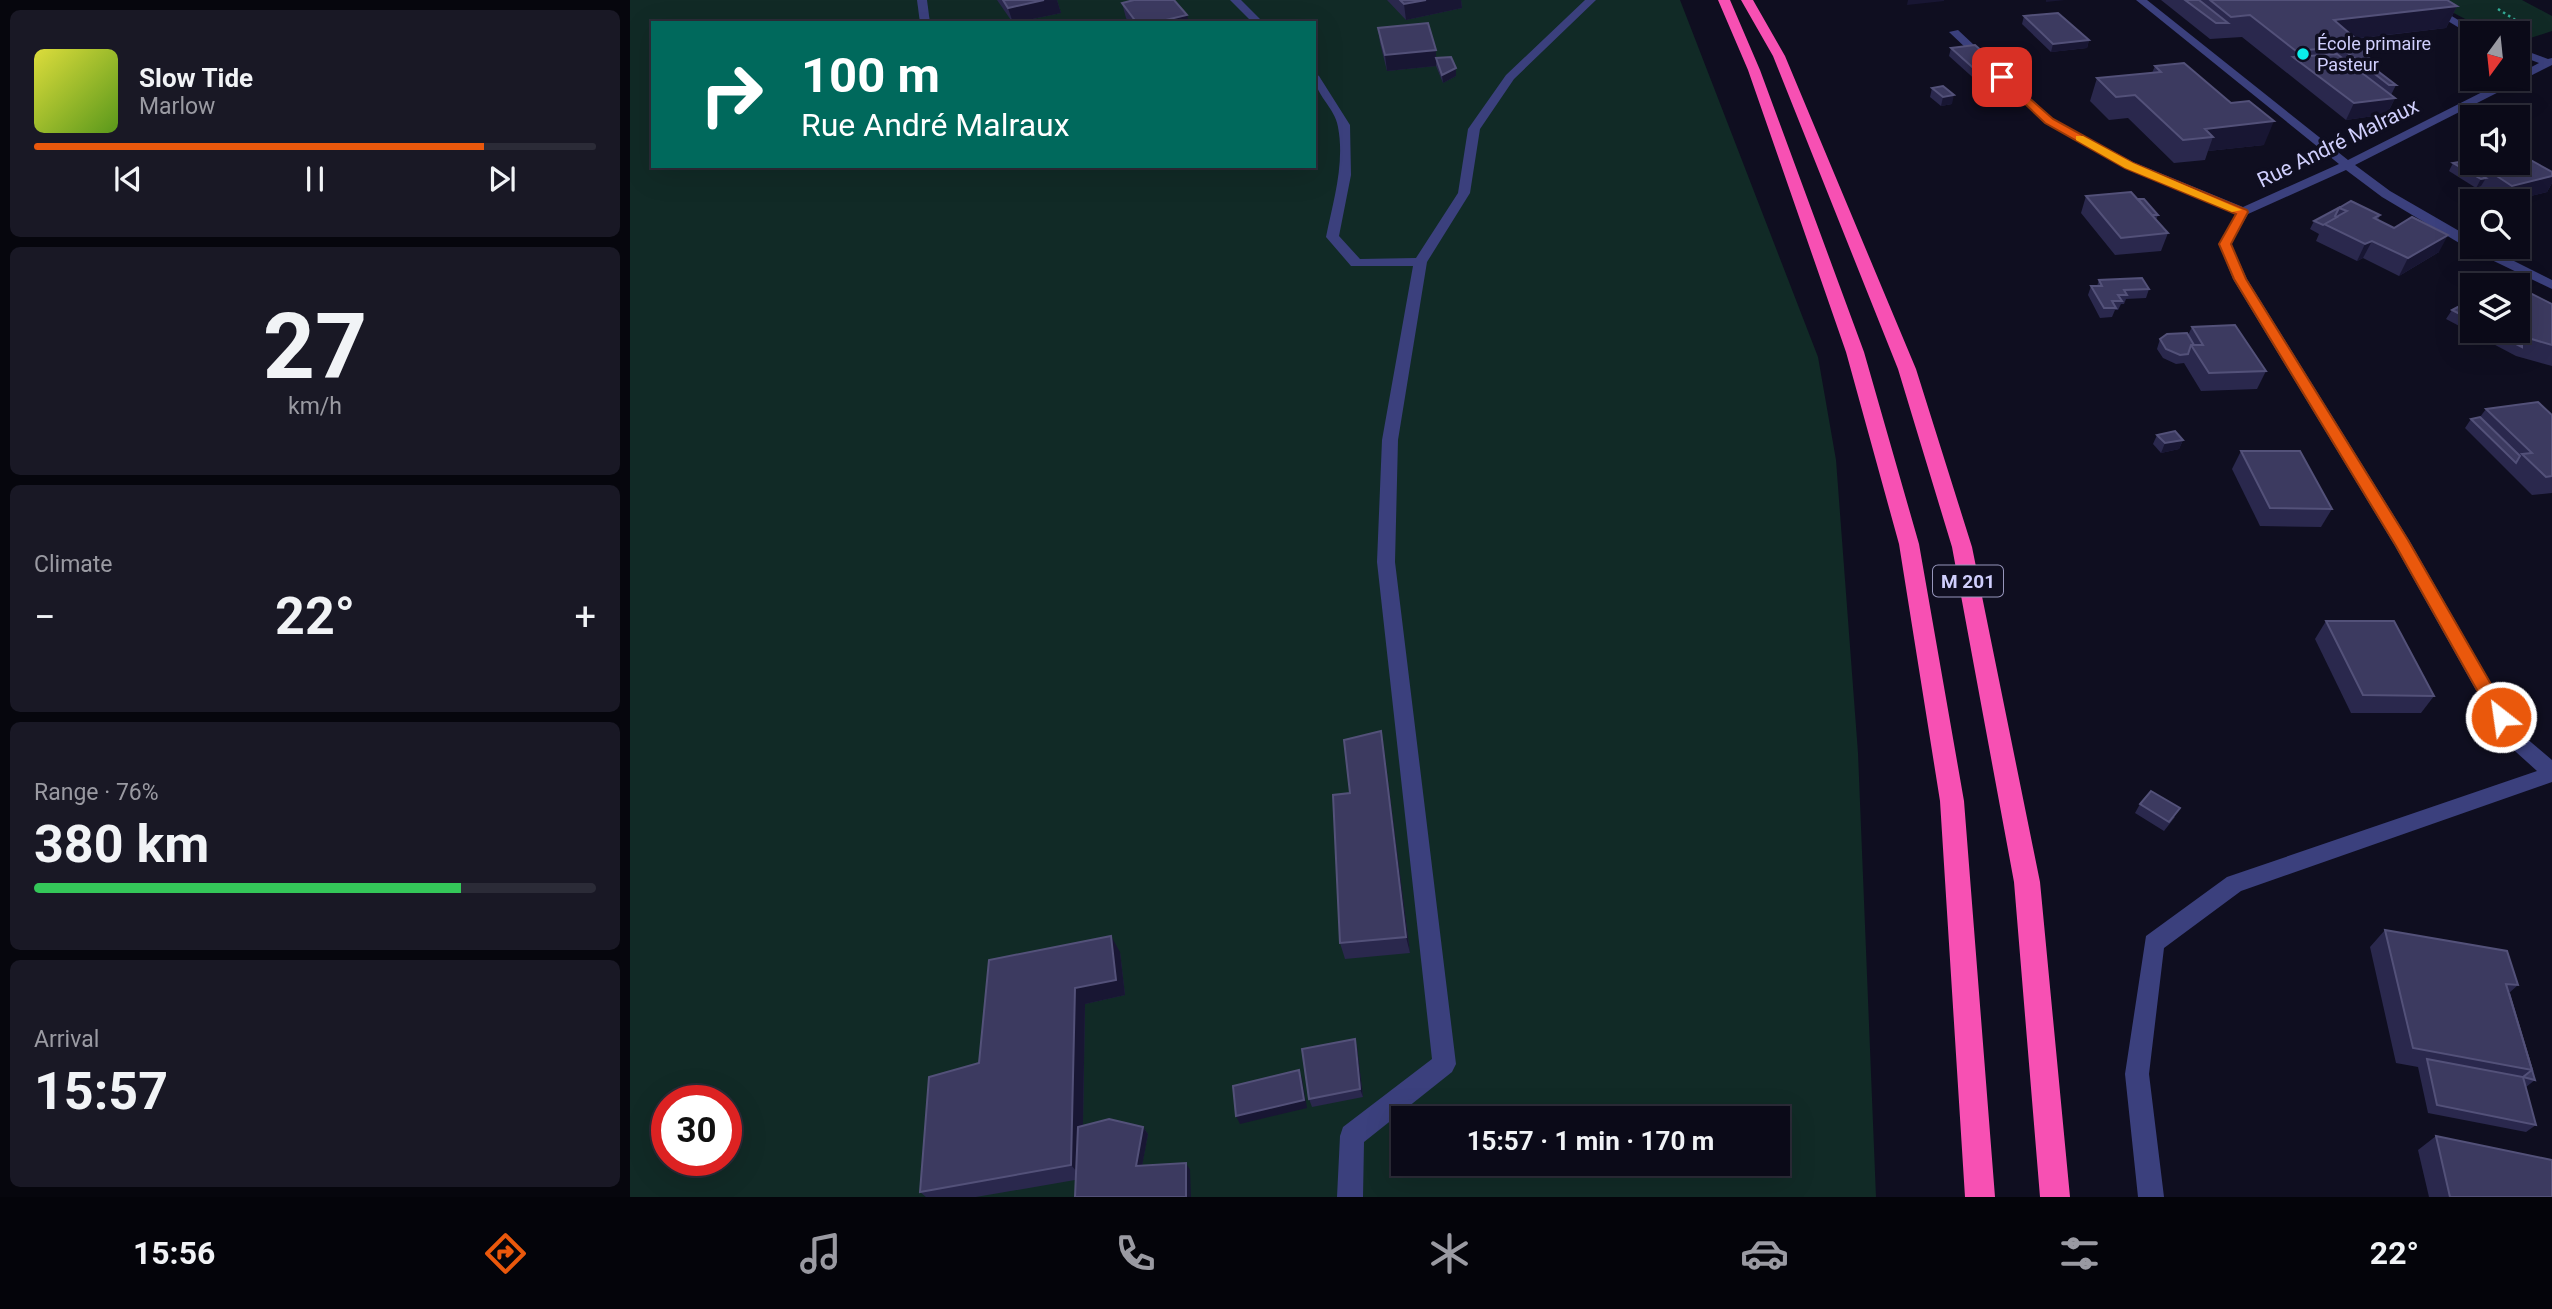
<!DOCTYPE html>
<html lang="en">
<head>
<meta charset="utf-8">
<style>
  body { margin:0; font-family:Roboto,sans-serif; background:#191825; color:#f1f3f6; height:100vh; display:flex; flex-direction:column; font-size:26px; white-space:nowrap }
  * { box-sizing:border-box; margin:0 }
  p { font-size:23px; color:#9a9aa2 }
  .icon { flex:none; width:38px; height:38px; fill:none; stroke:currentColor; stroke-width:2; stroke-linecap:round; stroke-linejoin:round }
  .map { position:relative; flex:1; overflow:hidden }
  .drawer { display:flex; flex-direction:column; gap:10px; padding:10px; background:#06060d; width:630px }
  .drawer>* { flex:none }
  .hud { position:absolute; left:21px; top:21px; width:665px; height:147px; border-radius:0px; box-shadow:0 7px 28px #0002,0 0 0 2px #2b2b37; background:#00695c; color:#fff; overflow:hidden }
  .needle { width:46px; rotate:195deg }
  .controls { position:absolute; left:1830px; top:21px; display:grid; gap:14px }
  .controls a { display:grid; place-items:center; width:70px; height:70px; border-radius:0px; background:#0b0a18; box-shadow:0 7px 28px #0002,0 0 0 2px #2b2b37; font-size:35px }
  .speed { position:absolute; left:21px; top:1085px; display:flex; gap:14px; font-size:35px; font-weight:700; text-align:center }
  .speed>* { display:grid; place-content:center; width:91px; height:91px; border-radius:50%; background:#0b0a18; box-shadow:0 7px 28px #0002,0 0 0 2px #2b2b37; line-height:1 }
  .speed .limit { border:10px solid #d22; background:#fff; color:#111 }
  .pin { position:absolute; display:grid; place-items:center; width:60px; height:60px; color:#fff; margin:-30px; border-radius:14px; box-shadow:0 4px 10px #0006 }
  .me { position:absolute; width:77px; margin:-38px; rotate:330deg; stroke-linejoin:round; filter:drop-shadow(0 0 5px #0008) }
  .turn { display:flex; align-items:center; gap:24px; height:147px; padding:0 35px; font-size:32px }
  .turn .icon { width:91px; height:91px; stroke-width:2.5 }
  .turn b { display:block; font-size:49px; line-height:60px }
  .big { font-size:52px; font-weight:700; line-height:1.1 }
  .drawer .card { flex:1; display:flex; flex-direction:column; justify-content:center; gap:10px; min-width:0; padding:0 24px; border-radius:10px; background:#191825 }
  .drawer .dial { align-items:center; gap:0 }
  .dial b { font-size:91px; line-height:1 }
  .song { display:flex; align-items:center; gap:21px }
  .cover { width:84px; height:84px; border-radius:10px; background:linear-gradient(135deg,hsl(60 70% 55%),hsl(90 70% 35%)) }
  .played { height:7px; border-radius:4px; background:linear-gradient(90deg,#ea580c 80%,#2b2b37 80%) }
  .keys { display:flex; justify-content:space-around; direction:ltr }
  .heat { display:flex; justify-content:space-between; align-items:center; font-size:38px; direction:ltr }
  .charge { height:10px; border-radius:5px; background:linear-gradient(90deg,#34c759 76%,#2b2b37 0) }
  .trip { position:absolute; left:761px; top:1106px; width:399px; height:70px; border-radius:0px; background:#0b0a18; box-shadow:0 7px 28px #0002,0 0 0 2px #2b2b37; font-weight:700; line-height:70px; text-align:center }
  .tabs { display:flex; height:112px; justify-content:space-around; align-items:center; background:#04040a; color:#9a9aa2 }
  .tabs .icon { width:49px; height:49px }
  .tabs .active { color:#ea580c }
  .tabs b { font-size:32px; color:#f1f3f6 }
  main { display:flex; flex:1; min-height:0 }
  .map>svg:first-child { display:block }
  .green { fill:#112a26; fill-rule:evenodd }
  .lines { fill:none; stroke-linecap:round; stroke-linejoin:round }
  .path { stroke:#33ad98; stroke-width:2.5; stroke-dasharray:2.5 3.5; stroke-linecap:butt }
  .minor { fill:#3b407d; fill-rule:evenodd }
  .highway { fill:#f750b3; fill-rule:evenodd }
  .wall { fill:#2a284d }
  .shaded-wall { fill:#181633 }
  .building { fill:#3c3a60; stroke:#535179; stroke-width:2 }
  .route { fill:#ea580c; stroke:#983908; stroke-width:2 }
  .slow { fill:#f59e0b }
  .poi-dot { fill:#0aeeeb; stroke:#0f0e20; stroke-width:2.5 }
  .labels { text-anchor:middle; stroke-width:7; stroke-linejoin:round; paint-order:stroke }
  .far-poi-label { font-size:18px; fill:#d0cffd; stroke:#0f0e20; text-anchor:start }
  .shield { fill:#0f0e20; stroke:#9695bb; stroke-width:2 }
  .shield-label { font-size:19px; font-weight:bold; fill:#d0cffd }
  .street-label { font-size:21px; fill:#d0cffd; stroke:#0f0e20 }
</style>
</head>
<body>
<main>
<section class="drawer">
<div class="card">
<div class="song"><i class="cover"></i><div><b>Slow Tide</b><p>Marlow</p></div></div>
<div class="played"></div>
<div class="keys"><svg class="icon" aria-label="previous" viewBox="0 0 24 24"><path d="M18 5L8 12l10 7zM5 5v14"/></svg><svg class="icon" aria-label="pause" viewBox="0 0 24 24"><path d="M8 5v14M16 5v14"/></svg><svg class="icon" aria-label="next" viewBox="0 0 24 24"><path d="M6 5l10 7-10 7zM19 5v14"/></svg></div>
</div>
<div class="card dial"><b>27</b><p>km/h</p></div>
<div class="card"><p>Climate</p>
<div class="heat"><a>−</a><b class="big">22°</b><a>+</a></div>
</div>
<div class="card"><p>Range · 76%</p><b class="big">380 km</b><div class="charge"></div></div>
<div class="card"><p>Arrival</p><b class="big">15:57</b></div>
</section>
<div class="map">
<svg width="1922" height="1197" viewBox="0 0 1922 1197">
  <rect width="100%" height="100%" fill="#0f0e20"/>
  <g class="green">
    <path d="M0 0H1050L1188 357 1206 460 1228 753 1246 1197H0ZM23 23H684V166H23ZM37 1101H96V1160H37ZM774 1118H1148V1164H774Z"/>
    <path d="M1799 0H1892L1922 16V31L1888 42V33H1862Z"/>
  </g>
  <g class="lines">
    <path class="path" d="M1868 9 1887 21"/>
    <g class="minor">
      <path d="M287 0H297L300 23H290Z"/>
      <path d="M600 0H611L634 23H623Z"/>
      <path d="M955 0H966L884 79 850 129 840 193 797 262 768 440 765 562 826 1064 822 1072 734 1142 733 1197H707L710 1136 713 1127 802 1059 747 562 752 440 783 266H721L696 237C703 202 715 164 708 127 705 107 684 95 684 73L689 76 720 125 721 175 709 236 730 259 786 258 828 193 838 129 876 75Z"/>
      <path d="M1506 0H1517L1718 160 1878 79H1888V74L1909 63 1888 55V48L1918 59 1922 58V65L1725 165 1760 191 1843 239V247H1856L1922 280V289L1841 250 1752 197 1716 170 1618 214 1601 244 1617 279 1779 540 1889 732 1922 760V782L1611 891 1534 948 1519 1074 1534 1197H1508L1495 1074 1516 936 1597 877 1907 771 1875 742 1765 546 1603 279 1589 244 1606 214 1495 168 1415 123 1319 32 1328 30 1423 119 1503 162 1613 207 1709 164Z"/>
      <path d="M1783 0H1795L1850 33 1841 35Z"/>
    </g>
    <g class="highway">
      <path d="M1088 0H1100L1130 70 1234 352 1289 544 1334 801 1365 1197H1335L1310 801 1269 544 1216 352 1118 70Z"/>
      <path d="M1111 0H1123L1155 56 1286 369 1342 547 1410 882 1440 1197H1410L1384 882 1322 547 1268 369 1143 56Z"/>
    </g>
  </g>
  <g class="wall">
    <path d="M367 0H427L431 13 383 23Z"/>
    <path d="M757 0H831L832 8 776 20Z"/>
    <path d="M1531 0H1817L1827 6 1816 28 1725 39 1749 72 1766 85 1761 95 1765 98 1757 114 1716 120 1612 37 1580 39Z"/>
    <path d="M492 3 559 23H499L496 18Z"/>
    <path d="M1394 16 1459 40 1457 48 1421 52 1392 24Z"/>
    <path d="M748 28 826 68V76L813 83 806 66 757 71 750 43Z"/>
    <path d="M1321 48 1374 71 1372 80 1349 83 1319 56Z"/>
    <path d="M1525 66 1634 145 1578 151 1575 160 1544 163 1498 118 1479 120 1460 101 1467 78 1522 73Z"/>
    <path d="M1302 88 1322 104 1311 106 1300 97Z"/>
    <path d="M1843 151V163H1888L1922 172V183L1917 192 1880 201H1870L1849 187 1846 188 1819 171 1823 163 1829 162 1833 154Z"/>
    <path d="M1456 196 1508 199 1528 215 1526 220 1538 233 1531 251 1485 255 1451 213Z"/>
    <path d="M1710 207 1750 215 1748 220 1809 252 1769 276 1733 258 1727 261 1686 241 1689 234 1680 229 1684 221Z"/>
    <path d="M1469 280 1519 289 1516 298 1496 299 1494 304H1491L1488 310H1485L1482 317 1470 318 1458 295 1461 286H1467Z"/>
    <path d="M1888 287 1922 304V366L1886 356 1816 319 1822 310 1843 299V331H1888Z"/>
    <path d="M1562 327 1636 371 1627 389 1571 391 1554 363 1546 364 1533 358 1527 349 1530 339 1558 335Z"/>
    <path d="M1856 409 1922 415V493L1902 495 1835 428 1841 419 1850 417Z"/>
    <path d="M1527 435 1553 440 1549 449 1531 453 1523 444Z"/>
    <path d="M1611 451 1702 509 1691 527 1630 526 1602 469Z"/>
    <path d="M1696 621 1804 696 1791 713H1721L1685 639Z"/>
    <path d="M754 749 780 953 715 959 710 943 720 793Z"/>
    <path d="M1510 804 1545 817 1534 831 1505 813Z"/>
    <path d="M1755 930 1888 985 1879 993 1905 1080 1896 1087 1906 1125 1896 1132 1798 1113 1788 1067 1766 1063 1740 947Z"/>
    <path d="M490 952 495 995 455 1004 453 1125 513 1127 518 1134 512 1165 560 1170 445 1180 346 1197H296L290 1192 349 1063Z"/>
    <path d="M725 1039 727 1047 733 1097 682 1107 679 1099Z"/>
    <path d="M1806 1136 1922 1197H1799L1788 1150Z"/>
  </g>
  <g class="shaded-wall">
    <path d="M414 0H427L431 13 383 23 378 8Z"/>
    <path d="M796 0H831L832 8 776 20 774 4Z"/>
    <path d="M1278 0H1314V1L1277 5Z"/>
    <path d="M1416 0H1435L1416 2Z"/>
    <path d="M1827 6 1816 28 1695 42 1704 20Z"/>
    <path d="M557 15 559 23H523Z"/>
    <path d="M1459 40 1457 48 1421 52 1423 44Z"/>
    <path d="M806 50V66L757 71 755 55Z"/>
    <path d="M826 68V76L813 83 812 75Z"/>
    <path d="M1374 71 1372 80 1349 83 1350 74Z"/>
    <path d="M1324 95 1322 104 1311 106 1313 97Z"/>
    <path d="M1765 98 1757 114 1716 120 1724 103Z"/>
    <path d="M1644 121 1634 145 1578 151 1583 137 1575 129Z"/>
    <path d="M1922 176V183L1917 192 1880 201H1873L1882 186Z"/>
    <path d="M1856 178 1851 186 1846 188 1851 179Z"/>
    <path d="M1818 235 1809 252 1769 276 1778 258Z"/>
    <path d="M1742 241 1733 258 1727 261 1735 244Z"/>
    <path d="M1553 440 1549 449 1531 453 1535 443Z"/>
    <path d="M751 731 754 749 780 953 776 937Z"/>
    <path d="M481 936 490 952 495 995 455 1004 452 1178 441 1165 445 988Z"/>
    <path d="M725 1039 727 1047 733 1097 730 1089Z"/>
    <path d="M669 1070 672 1078 677 1108 610 1124 606 1116Z"/>
    <path d="M513 1127 518 1134 511 1172 506 1166Z"/>
    <path d="M556 1163 560 1170 561 1197H556Z"/>
  </g>
  <g class="building">
    <path d="M373 0H414L378 8Z"/>
    <path d="M504 0H544L557 15 523 23H507L492 3Z"/>
    <path d="M770 0H796L774 4Z"/>
    <path d="M1555 0H1569L1598 23H1586Z"/>
    <path d="M1580 0H1817L1827 6 1704 20 1726 39 1749 72 1766 85H1759L1710 47 1666 51 1620 15 1601 17Z"/>
    <path d="M1428 13 1459 40 1423 44 1394 16Z"/>
    <path d="M798 23 806 50 755 55 748 28Z"/>
    <path d="M1345 45 1374 71 1350 74 1321 48Z"/>
    <path d="M1707 54 1765 98 1724 103 1663 57Z"/>
    <path d="M821 57 826 68 812 75 806 58Z"/>
    <path d="M1554 63 1601 103 1619 101 1644 121 1575 129 1583 137 1553 140 1505 95 1486 97 1467 78 1531 72 1525 66Z"/>
    <path d="M1313 86 1324 95 1313 97 1302 88Z"/>
    <path d="M1843 151V160L1833 154Z"/>
    <path d="M1888 153 1922 172V176L1882 186 1847 163H1888Z"/>
    <path d="M1829 162 1856 178 1851 179 1823 163Z"/>
    <path d="M1501 192 1538 233 1491 238 1456 196Z"/>
    <path d="M1508 199H1514L1528 215H1522Z"/>
    <path d="M1721 201 1750 215 1744 218 1764 228 1782 217 1818 235 1778 258 1742 241 1735 244 1694 224 1717 211 1709 208Z"/>
    <path d="M1710 207H1711L1709 208 1705 216 1707 217 1693 225 1684 221Z"/>
    <path d="M1512 278 1519 289 1494 290 1497 295H1488L1492 301H1482L1486 308H1474L1461 286H1472L1469 280Z"/>
    <path d="M1873 279 1885 285H1859Z"/>
    <path d="M1888 287 1922 304V345L1898 338 1897 317 1888 312Z"/>
    <path d="M1843 299V321L1822 310Z"/>
    <path d="M1888 324 1892 326V347L1861 331H1888Z"/>
    <path d="M1605 325 1636 371 1579 373 1561 345H1573L1562 327Z"/>
    <path d="M1557 333 1564 345H1561L1558 354 1550 355 1536 349 1530 339 1537 334Z"/>
    <path d="M1908 402 1922 415V476L1916 477 1892 454 1902 453 1856 409Z"/>
    <path d="M1850 417 1890 456 1886 463 1841 419Z"/>
    <path d="M1545 431 1553 440 1535 443 1527 435Z"/>
    <path d="M1611 451H1670L1702 509 1640 508Z"/>
    <path d="M1696 621H1764L1804 696 1733 695Z"/>
    <path d="M751 731 776 937 710 943 703 795 720 793 714 740Z"/>
    <path d="M1521 791 1550 808 1539 822 1510 804Z"/>
    <path d="M1755 930 1877 951 1888 985 1876 984 1902 1070 1783 1048Z"/>
    <path d="M481 936 486 980 445 988 441 1165 290 1192 299 1077 349 1063 359 960Z"/>
    <path d="M1879 993 1905 1080 1893 1077 1902 1070Z"/>
    <path d="M725 1039 730 1089 679 1099 672 1049Z"/>
    <path d="M1797 1059 1893 1077 1906 1125 1807 1105Z"/>
    <path d="M669 1070 674 1100 606 1116 603 1086Z"/>
    <path d="M479 1119 513 1127 506 1166 556 1163V1197H445L448 1127Z"/>
    <path d="M1806 1136 1922 1160V1197H1820Z"/>
  </g>
  <path class="route" d="M1372 74 1423 119 1503 163 1617 210 1618 212 1601 244 1616 279 1778 540 1877 712 1879 717 1877 722H1865L1766 546 1604 279 1589 244 1606 214 1495 168 1415 123 1369 79Z"/>
  <path class="slow" d="M1446 136H1453L1503 163 1612 210 1602 212 1495 168 1446 140Z"/>
  <circle class="poi-dot" cx="1673" cy="54" r="7"/>
  <g class="labels">
    <g class="far-poi-label">
      <text x="1687" y="50">École primaire<tspan x="1687" dy="21">Pasteur</tspan></text>
    </g>
    <rect class="shield" x="1303" y="565.5" width="70" height="31" rx="5"/>
    <g class="shield-label">
      <text x="1338" y="588">M 201</text>
    </g>
    <g class="street-label">
      <text transform="translate(1708 143) rotate(-26)" y="7">Rue André Malraux</text>
    </g>
  </g>
</svg>
<div class="controls">
<a><svg class="needle" viewBox="-14 -14 28 28"><path d="M0-13l5 13h-10z" fill="#e53935"/><path d="M0 13l5-13h-10z" fill="#9a9aa2"/></svg></a>
<a><svg class="icon" aria-label="sound" viewBox="0 0 24 24"><path d="M4 9h4l5-4v14l-5-4H4zM17 9q2 3 0 6"/></svg></a>
<a><svg class="icon" aria-label="search" viewBox="0 0 24 24"><circle cx="10" cy="10" r="6"/><path d="M15 15l6 6"/></svg></a>
<a><svg class="icon" aria-label="layers" viewBox="0 0 24 24"><path d="M12 4l9 5-9 5-9-5zM3 14l9 5 9-5"/></svg></a>
</div>
<div class="speed"><div class="limit">30</div></div>
<div class="pin" style="left:1372px;top:77px;background:#d93025"><svg class="icon" aria-label="arrive" viewBox="0 0 24 24"><path d="M6 21V4h12l-3 4 3 4H6"/></svg></div>
<svg class="me" style="left:1871px;top:717px" viewBox="-20 -20 40 40"><circle r="17" fill="#ea580c" stroke="#fff" stroke-width="3"/><path d="M0-11L8 9 0 5-8 9z" fill="#fff"/></svg>
<div class="trip">15:57 · 1 min · 170 m</div>
<div class="hud">
<div class="turn"><svg class="icon" aria-label="right" viewBox="0 0 24 24"><path d="M7 20v-9h11M14 6l5 5-5 5"/></svg><div><b>100 m</b>Rue André Malraux</div></div>
</div>
</div>
</main>
<nav class="tabs">
<b>15:56</b>
<svg class="icon active" aria-label="directions" viewBox="0 0 24 24"><path d="M12 3l9 9-9 9-9-9zM9 14v-3h6M13 9l2 2-2 2"/></svg>
<svg class="icon" aria-label="music" viewBox="0 0 24 24"><path d="M9 18V5l10-2v13"/><circle cx="6" cy="18" r="3"/><circle cx="16" cy="16" r="3"/></svg>
<svg class="icon" aria-label="phone" viewBox="0 0 24 24"><path d="M5 4h4l2 5-3 2q2 4 5 5l2-3 5 2v4C11 20 4 13 5 4z"/></svg>
<svg class="icon" aria-label="climate" viewBox="0 0 24 24"><path d="M12 3v18M4 7l16 10M4 17L20 7"/></svg>
<svg class="icon" aria-label="car" viewBox="0 0 24 24"><path d="M5 17H2v-5l4-1 3-4h7l3 4 3 1v5h-3M9 17h6M6 11h13"/><circle cx="7" cy="17" r="2"/><circle cx="17" cy="17" r="2"/></svg>
<svg class="icon" aria-label="filters" viewBox="0 0 24 24"><path d="M4 7h16M4 17h16"/><circle cx="9" cy="7" r="2"/><circle cx="15" cy="17" r="2"/></svg>
<b>22°</b>
</nav>
</body>
</html>
